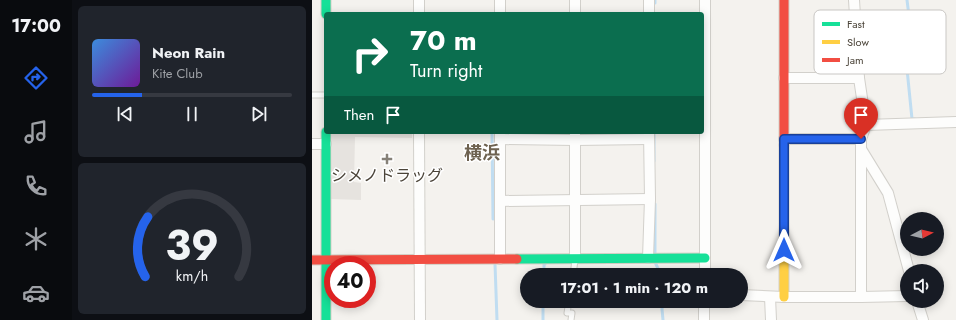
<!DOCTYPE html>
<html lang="en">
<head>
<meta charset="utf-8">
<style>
  body { margin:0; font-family:Jost,"Noto Sans JP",sans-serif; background:#20242c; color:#f1f3f6; height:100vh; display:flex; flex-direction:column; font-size:15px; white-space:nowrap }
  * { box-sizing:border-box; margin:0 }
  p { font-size:13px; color:#9ea1a6 }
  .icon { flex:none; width:22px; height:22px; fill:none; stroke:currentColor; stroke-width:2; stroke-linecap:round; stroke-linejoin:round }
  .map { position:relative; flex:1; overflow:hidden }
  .panel { display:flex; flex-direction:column; gap:6px; padding:6px; background:#0d0f14; width:240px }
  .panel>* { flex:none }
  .banner { position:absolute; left:12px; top:12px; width:380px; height:122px; border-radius:4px; box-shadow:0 2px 10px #0003; background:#0b6e4f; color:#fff; overflow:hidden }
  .needle { width:26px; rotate:83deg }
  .buttons { position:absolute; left:588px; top:212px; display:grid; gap:8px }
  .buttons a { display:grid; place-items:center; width:44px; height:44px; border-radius:50%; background:#171b24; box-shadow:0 2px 10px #0003; font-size:20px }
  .speed { position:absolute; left:12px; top:256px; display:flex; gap:8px; font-size:20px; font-weight:700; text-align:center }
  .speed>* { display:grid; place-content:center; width:52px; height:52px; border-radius:50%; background:#171b24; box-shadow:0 2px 10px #0003; line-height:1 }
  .speed .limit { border:6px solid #d22; background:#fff; color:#111 }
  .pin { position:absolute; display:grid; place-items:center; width:34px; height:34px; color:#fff; margin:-41px -17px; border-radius:50% 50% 50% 0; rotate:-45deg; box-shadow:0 0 4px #0007 }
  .pin .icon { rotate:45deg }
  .me { position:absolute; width:44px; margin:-22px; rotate:0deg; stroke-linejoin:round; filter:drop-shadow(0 0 3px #0008) }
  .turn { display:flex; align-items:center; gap:14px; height:84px; padding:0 20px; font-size:18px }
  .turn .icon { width:52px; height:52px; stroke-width:2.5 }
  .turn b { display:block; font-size:28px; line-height:34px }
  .then { display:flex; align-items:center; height:38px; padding:0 20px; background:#0003; gap:8px; font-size:15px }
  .panel .card { flex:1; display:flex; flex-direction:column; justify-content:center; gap:6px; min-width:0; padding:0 14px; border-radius:6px; background:#20242c }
  .panel .dial { align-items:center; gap:0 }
  .dial svg { height:104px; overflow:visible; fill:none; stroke:#363941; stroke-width:7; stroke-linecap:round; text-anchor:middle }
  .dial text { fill:#f1f3f6; stroke:none }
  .song { display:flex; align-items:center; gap:12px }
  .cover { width:48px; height:48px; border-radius:6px; background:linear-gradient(135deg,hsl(210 70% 55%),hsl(280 70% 35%)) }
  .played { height:4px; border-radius:2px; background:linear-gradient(90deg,#2563eb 25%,#363941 25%) }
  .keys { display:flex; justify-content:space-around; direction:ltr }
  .trip { position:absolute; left:208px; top:268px; width:228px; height:40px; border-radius:20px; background:#171b24; box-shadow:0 2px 10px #0003; font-weight:700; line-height:40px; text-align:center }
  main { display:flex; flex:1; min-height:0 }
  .tab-bar { display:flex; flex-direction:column; width:72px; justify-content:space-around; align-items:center; background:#090b0e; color:#9ea1a6 }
  .tab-bar .icon { width:28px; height:28px }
  .tab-bar .on { color:#2563eb }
  .tab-bar b { font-size:18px; color:#f1f3f6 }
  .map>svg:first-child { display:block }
  .parking { fill:#e6e3df }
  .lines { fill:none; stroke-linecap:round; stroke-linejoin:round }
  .stream { stroke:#c0ddf1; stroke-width:3 }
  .lane-casing { stroke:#d2d0cb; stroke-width:7 }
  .street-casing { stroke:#d2d0cb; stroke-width:12 }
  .fast-casing { stroke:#d3cfc5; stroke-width:11 }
  .slow-casing { stroke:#d3cfc5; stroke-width:11 }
  .jam-casing { stroke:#d3cfc5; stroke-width:11 }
  .lane { stroke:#fdfdfc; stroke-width:5 }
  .street { stroke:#fdfdfc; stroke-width:10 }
  .fast { stroke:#16e098; stroke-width:9 }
  .slow { stroke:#ffcf43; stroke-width:9 }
  .jam { stroke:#f24e42; stroke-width:9 }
  .route-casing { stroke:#184099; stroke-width:10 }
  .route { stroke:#2563eb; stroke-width:7 }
  .poi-dot { fill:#868178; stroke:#fff; stroke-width:1.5 }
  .labels { text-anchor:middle; stroke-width:3; stroke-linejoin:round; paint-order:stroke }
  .poi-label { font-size:16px; fill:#4b4439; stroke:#fff }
  .quarter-label { font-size:18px; font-weight:bold; fill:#6e6250; stroke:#fff }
  .key { fill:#fff; stroke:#c9c7c4; stroke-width:1 }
  .key-label { font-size:11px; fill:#4b4439 }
</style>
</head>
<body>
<main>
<nav class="tab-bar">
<b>17:00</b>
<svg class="icon on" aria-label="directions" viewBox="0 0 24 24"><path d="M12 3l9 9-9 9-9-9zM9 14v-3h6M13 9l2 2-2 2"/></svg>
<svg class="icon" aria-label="music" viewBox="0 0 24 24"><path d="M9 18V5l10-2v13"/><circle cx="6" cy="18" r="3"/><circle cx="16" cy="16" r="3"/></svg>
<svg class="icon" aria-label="phone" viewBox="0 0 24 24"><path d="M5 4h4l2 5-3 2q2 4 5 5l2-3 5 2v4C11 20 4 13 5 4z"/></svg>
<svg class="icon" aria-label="climate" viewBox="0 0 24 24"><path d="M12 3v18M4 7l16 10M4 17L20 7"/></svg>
<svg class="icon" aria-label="car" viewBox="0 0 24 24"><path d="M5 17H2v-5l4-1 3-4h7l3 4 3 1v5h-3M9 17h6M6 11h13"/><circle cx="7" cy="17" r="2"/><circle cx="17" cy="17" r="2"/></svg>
</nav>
<section class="panel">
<div class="card">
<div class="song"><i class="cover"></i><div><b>Neon Rain</b><p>Kite Club</p></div></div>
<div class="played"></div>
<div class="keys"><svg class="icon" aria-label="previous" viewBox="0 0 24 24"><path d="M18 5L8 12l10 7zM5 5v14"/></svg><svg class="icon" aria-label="pause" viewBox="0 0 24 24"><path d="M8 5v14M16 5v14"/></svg><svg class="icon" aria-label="next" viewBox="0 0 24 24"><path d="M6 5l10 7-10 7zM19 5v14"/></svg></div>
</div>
<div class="card dial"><svg viewBox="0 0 100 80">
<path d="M14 69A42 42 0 1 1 86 69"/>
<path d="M14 69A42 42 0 0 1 16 23" stroke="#2563eb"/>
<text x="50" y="56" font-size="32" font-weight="700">39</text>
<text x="50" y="72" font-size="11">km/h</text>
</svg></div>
</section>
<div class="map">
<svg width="644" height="320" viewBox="0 0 644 320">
  <rect width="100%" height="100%" fill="#f4f2ee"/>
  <path class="parking" d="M20 132H100V138L43 137 42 182 49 183V200L19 199Z"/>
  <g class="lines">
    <g class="stream">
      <path d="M595 0 599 32 595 69 600 119H603"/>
      <path d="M343 3V0"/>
      <path d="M180 132 181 219"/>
      <path d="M342 132V161"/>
      <path d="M343 204V255"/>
      <path d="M343 262 349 275"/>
      <path d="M183 264 185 320"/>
      <path d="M232 275V264H233"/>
      <path d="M231 320V301"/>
      <path d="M351 320 350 309 351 301"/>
    </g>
    <defs>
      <g id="lane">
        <path d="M0 95H14"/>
        <path d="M261 275 263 260"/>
        <path d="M257 301 255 313H260L259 320"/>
      </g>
      <g id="street">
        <path d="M107 0V14"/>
        <path d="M263 0V14"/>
        <path d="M337 0V14"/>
        <path d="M393 0V275"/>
        <path d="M542 0 547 78 554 125 549 139V149L576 193 597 271"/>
        <path d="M188 14V0"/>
        <path d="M472 78H547"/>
        <path d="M554 125 644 122"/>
        <path d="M107 132 108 320"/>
        <path d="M188 139 263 140 337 139"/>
        <path d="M472 139H549"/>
        <path d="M0 144H14"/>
        <path d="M188 201 338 199"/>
        <path d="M336 258 338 199 337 132"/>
        <path d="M188 259V132"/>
        <path d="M263 259V132"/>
        <path d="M429 295 472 297H549V149"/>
        <path d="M458 297 459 320"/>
        <path d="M549 297 595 296"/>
        <path d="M605 301 611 320"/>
        <path d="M392 320V301"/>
      </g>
      <g id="fast">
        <path d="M14 0V14"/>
        <path d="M14 132V320"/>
        <path d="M205 259 393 258"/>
      </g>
      <path id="slow" d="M472 145V297"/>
      <g id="jam">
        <path d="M472 0V145"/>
        <path d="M0 260 205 259"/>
      </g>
    </defs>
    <use href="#lane" class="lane-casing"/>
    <use href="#street" class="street-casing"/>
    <use href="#fast" class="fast-casing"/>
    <use href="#slow" class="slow-casing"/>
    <use href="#jam" class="jam-casing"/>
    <use href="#lane" class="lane"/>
    <use href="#street" class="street"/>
    <use href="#fast" class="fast"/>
    <use href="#slow" class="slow"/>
    <use href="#jam" class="jam"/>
  </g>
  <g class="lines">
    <defs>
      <path id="route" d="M472 250V139H549"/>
    </defs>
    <use href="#route" class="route-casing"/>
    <use href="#route" class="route"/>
  </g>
  <path class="poi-dot" d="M73 153h4v4h4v4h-4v4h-4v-4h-4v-4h4z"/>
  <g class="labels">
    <g class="poi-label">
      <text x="75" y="181">シメノドラッグ</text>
    </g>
    <g class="quarter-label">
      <text x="170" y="159">横浜</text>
    </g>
  </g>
  <rect x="502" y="10" width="132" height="64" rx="6" class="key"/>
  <rect x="510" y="22" width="18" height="4" fill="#16e098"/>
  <rect x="510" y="40" width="18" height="4" fill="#ffcf43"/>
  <rect x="510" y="58" width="18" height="4" fill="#f24e42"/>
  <g class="key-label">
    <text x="535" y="28">Fast</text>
    <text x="535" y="46">Slow</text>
    <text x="535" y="64">Jam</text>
  </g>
</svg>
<div class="buttons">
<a><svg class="needle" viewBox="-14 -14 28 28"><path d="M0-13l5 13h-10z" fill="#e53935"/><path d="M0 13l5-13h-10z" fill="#9ea1a6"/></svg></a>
<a><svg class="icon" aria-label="sound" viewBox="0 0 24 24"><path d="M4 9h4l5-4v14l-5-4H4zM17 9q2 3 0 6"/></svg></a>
</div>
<div class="speed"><div class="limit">40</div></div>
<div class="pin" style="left:549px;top:139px;background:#d93025"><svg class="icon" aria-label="arrive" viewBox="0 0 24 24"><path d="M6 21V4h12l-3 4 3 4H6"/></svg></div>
<svg class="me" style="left:472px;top:250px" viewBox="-20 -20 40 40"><path d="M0-17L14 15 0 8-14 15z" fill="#2563eb" stroke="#fff" stroke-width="4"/></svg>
<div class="trip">17:01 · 1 min · 120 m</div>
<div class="banner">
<div class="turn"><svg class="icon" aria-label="right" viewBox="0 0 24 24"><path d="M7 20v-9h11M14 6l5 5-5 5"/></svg><div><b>70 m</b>Turn right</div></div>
<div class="then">Then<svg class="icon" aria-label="arrive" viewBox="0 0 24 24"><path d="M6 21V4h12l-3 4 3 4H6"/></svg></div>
</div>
</div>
</main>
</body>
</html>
